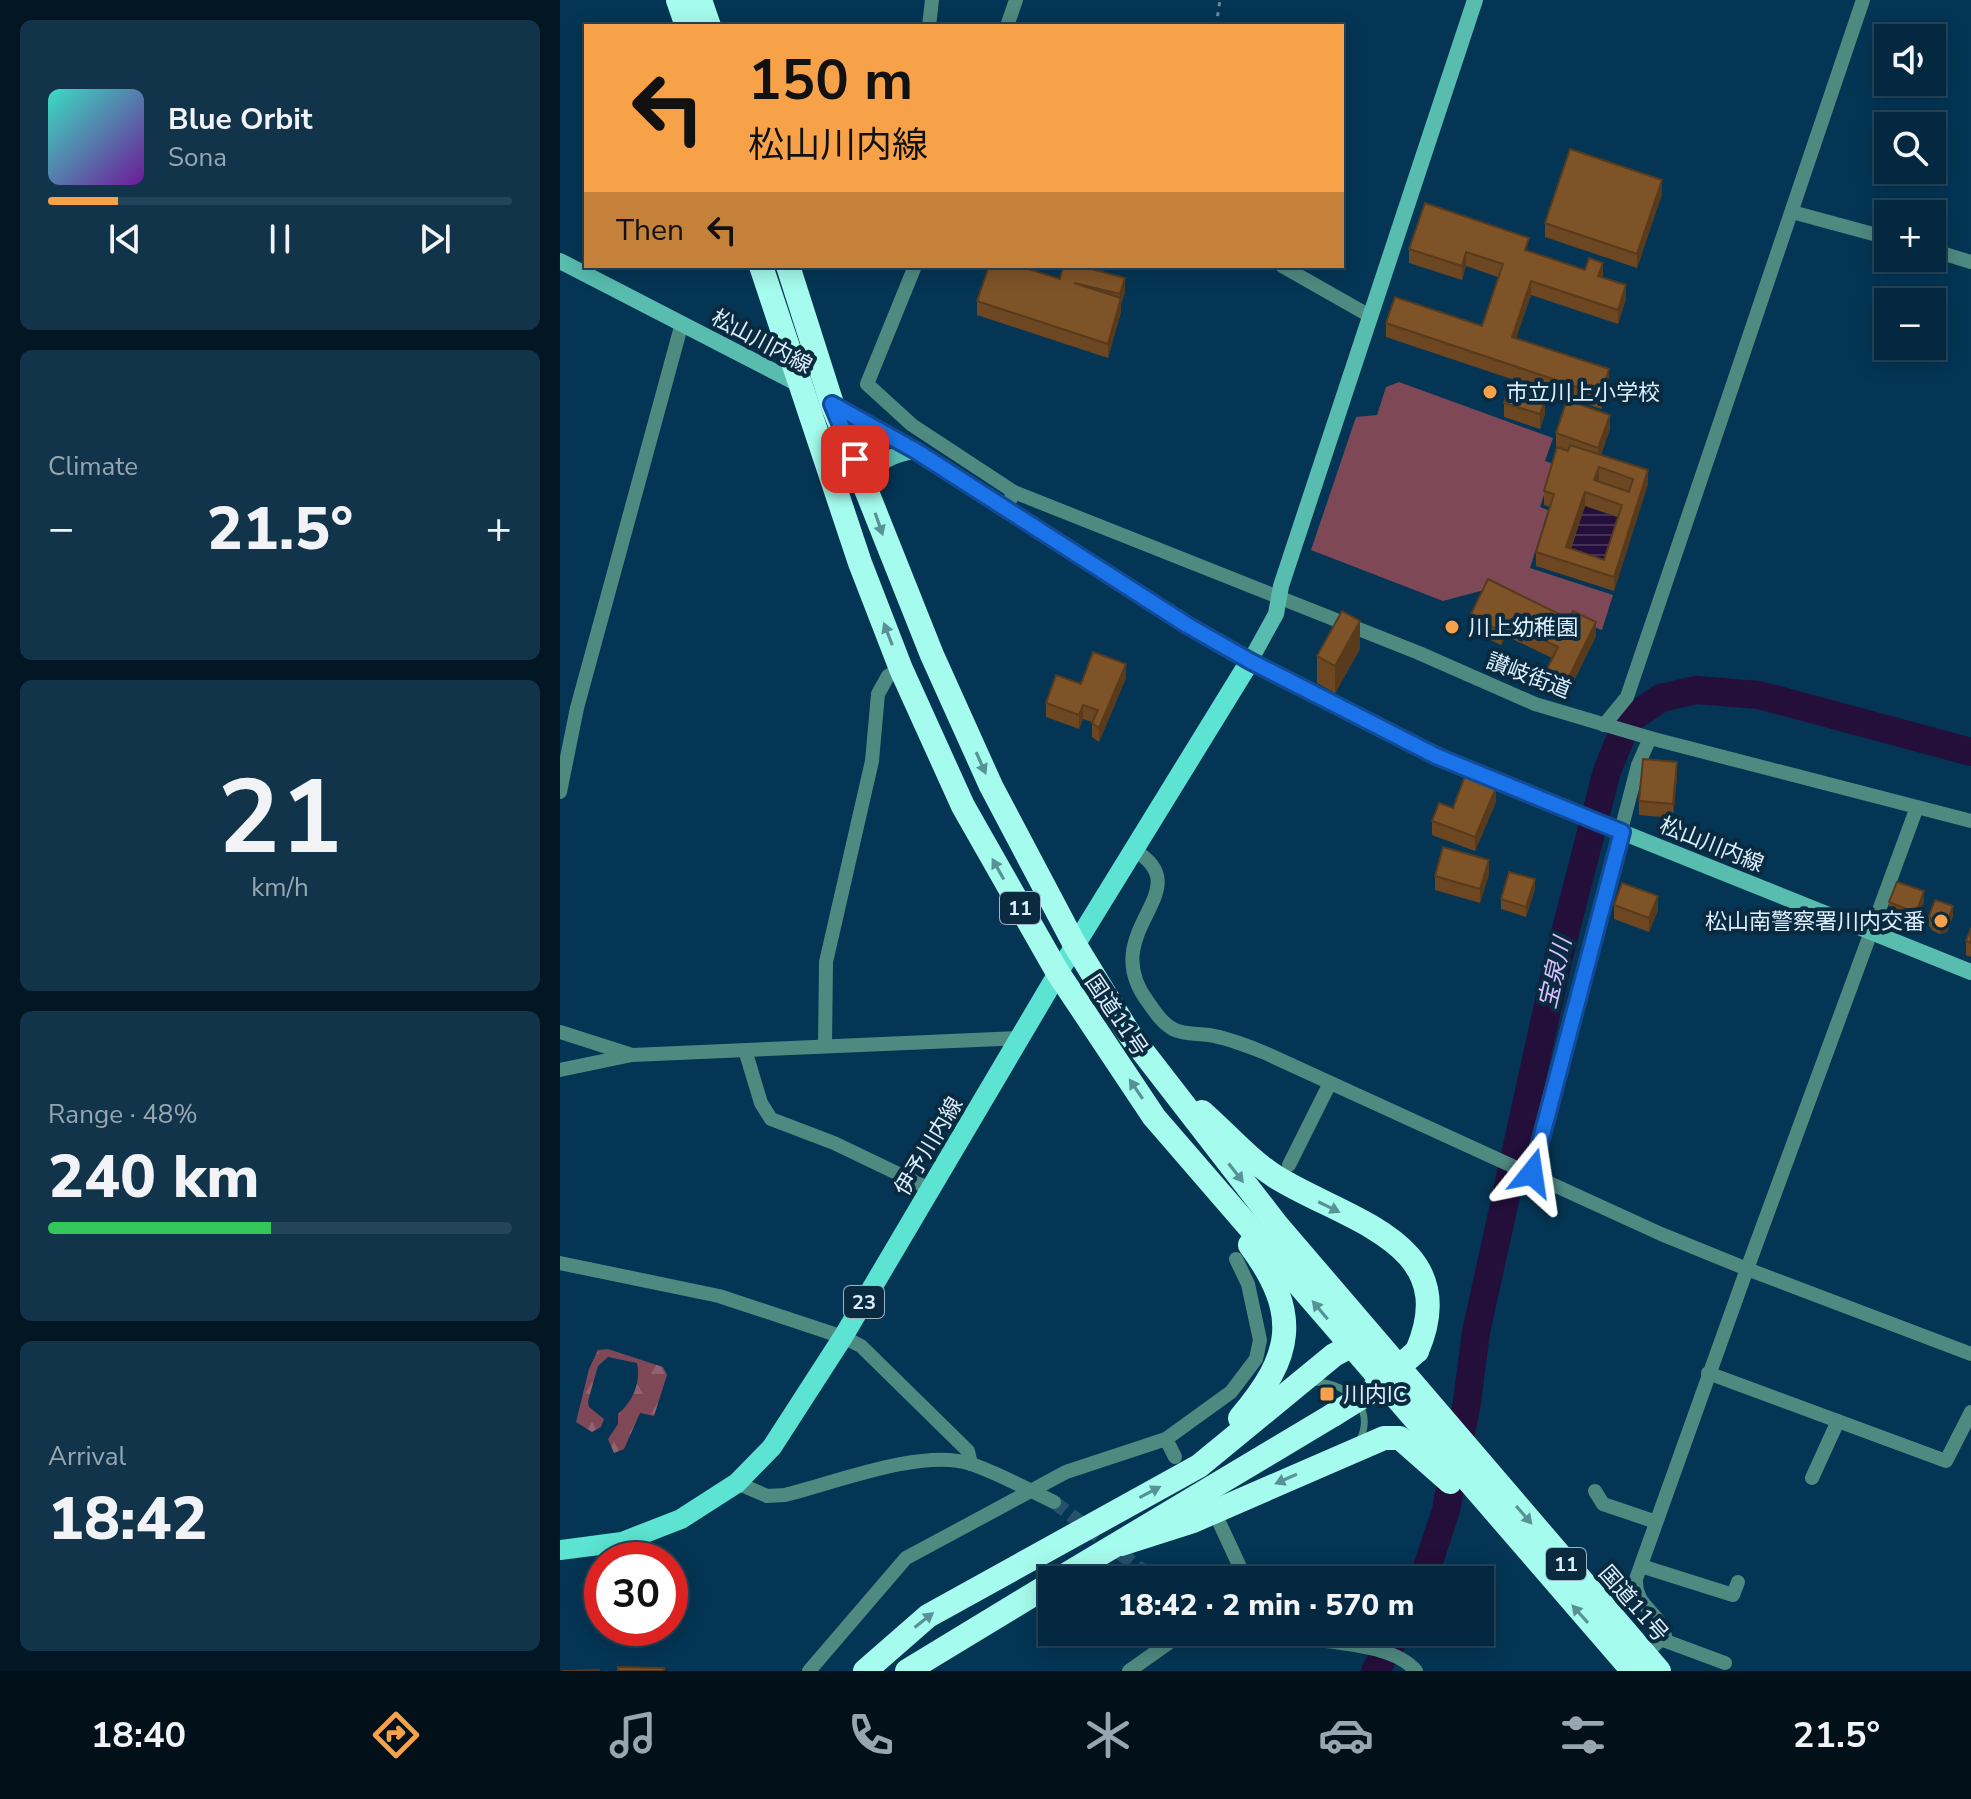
<!DOCTYPE html>
<html lang="en">
<head>
<meta charset="utf-8">
<style>
  body { margin:0; font-family:"Nunito Sans","Noto Sans JP",sans-serif; background:#11344a; color:#f1f3f6; height:100vh; display:flex; flex-direction:column; font-size:30px; white-space:nowrap }
  * { box-sizing:border-box; margin:0 }
  p { font-size:26px; color:#97a6b0 }
  .icon { flex:none; width:44px; height:44px; fill:none; stroke:currentColor; stroke-width:2; stroke-linecap:round; stroke-linejoin:round }
  .map { position:relative; flex:1; overflow:hidden }
  .panel { display:flex; flex-direction:column; gap:20px; padding:20px; background:#021623; width:560px }
  .panel>* { flex:none }
  .guide { position:absolute; left:24px; top:24px; width:760px; height:244px; border-radius:0px; box-shadow:0 4px 20px #0003,0 0 0 2px #244459; background:#f7a149; color:#111; overflow:hidden }
  .buttons { position:absolute; left:1314px; top:24px; display:grid; gap:16px }
  .buttons a { display:grid; place-items:center; width:72px; height:72px; border-radius:0px; background:#03283f; box-shadow:0 4px 20px #0003,0 0 0 2px #244459; font-size:40px }
  .speed { position:absolute; left:24px; top:1542px; display:flex; gap:16px; font-size:40px; font-weight:700; text-align:center }
  .speed>* { display:grid; place-content:center; width:104px; height:104px; border-radius:50%; background:#03283f; box-shadow:0 4px 20px #0003,0 0 0 2px #244459; line-height:1 }
  .speed .limit { border:12px solid #d22; background:#fff; color:#111 }
  .pin { position:absolute; display:grid; place-items:center; width:68px; height:68px; color:#fff; margin:-34px; border-radius:16px; box-shadow:0 4px 12px #0006 }
  .me { position:absolute; width:88px; margin:-44px; rotate:15deg; stroke-linejoin:round; filter:drop-shadow(0 0 6px #0008) }
  .turn { display:flex; align-items:center; gap:28px; height:168px; padding:0 32px; font-size:36px }
  .turn .icon { width:104px; height:104px; stroke-width:2.5 }
  .turn b { display:block; font-size:56px; line-height:68px }
  .then { display:flex; align-items:center; height:76px; padding:0 32px; background:#0003; gap:16px; font-size:30px }
  .big { font-size:60px; font-weight:800; line-height:1.1 }
  .panel .widget { flex:1; display:flex; flex-direction:column; justify-content:center; gap:12px; min-width:0; padding:0 28px; border-radius:12px; background:#11344a }
  .panel .dial { align-items:center; gap:0 }
  .dial b { font-size:104px; line-height:1 }
  .song { display:flex; align-items:center; gap:24px }
  .cover { width:96px; height:96px; border-radius:12px; background:linear-gradient(135deg,hsl(170 70% 55%),hsl(280 70% 35%)) }
  .played { height:8px; border-radius:4px; background:linear-gradient(90deg,#f7a149 15%,#244459 15%) }
  .keys { display:flex; justify-content:space-around; direction:ltr }
  .heat { display:flex; justify-content:space-between; align-items:center; font-size:44px; direction:ltr }
  .charge { height:12px; border-radius:6px; background:linear-gradient(90deg,#34c759 48%,#244459 0) }
  .trip { position:absolute; left:478px; top:1566px; width:456px; height:80px; border-radius:0px; background:#03283f; box-shadow:0 4px 20px #0003,0 0 0 2px #244459; font-weight:800; line-height:80px; text-align:center }
  .menu { display:flex; height:128px; justify-content:space-around; align-items:center; background:#011019; color:#97a6b0 }
  .menu .icon { width:56px; height:56px }
  .menu .on { color:#f7a149 }
  .menu b { font-size:36px; color:#f1f3f6 }
  main { display:flex; flex:1; min-height:0 }
  .map>svg:first-child { display:block }
  .grass { fill:#7f4857 }
  .forest { fill:url(#forest-firs) }
  .water { fill:url(#water-rules) }
  .lines { fill:none; stroke-linecap:round; stroke-linejoin:round }
  .river { stroke:#240e3a; stroke-width:28 }
  .street-tunnel { stroke:#25516d; stroke-width:14; stroke-dasharray:14 7; stroke-linecap:butt }
  .path { stroke:#678aa1; stroke-width:3; stroke-dasharray:4 6; stroke-linecap:butt }
  .lane { stroke:#4f8a81; stroke-width:7 }
  .street { stroke:#4f8a81; stroke-width:14 }
  .secondary { stroke:#58bcaf; stroke-width:16 }
  .primary { stroke:#5ce3d2; stroke-width:20 }
  .highway { stroke:#a5fbed; stroke-width:24 }
  .highway-bridge { stroke:#a5fbed; stroke-width:24 }
  .wall { fill:#6c4722; fill-rule:evenodd }
  .shaded-wall { fill:#583a1c }
  .building { fill:#7e5328; stroke:#583a1c; stroke-width:2; fill-rule:evenodd }
  .oneway { fill:#589296 }
  .route-casing { stroke:#114b97; stroke-width:20 }
  .route { stroke:#1a73e8; stroke-width:14 }
  .poi-dot { fill:#f7a149; stroke:#0a2a40; stroke-width:3 }
  .labels { text-anchor:middle; stroke-width:8; stroke-linejoin:round; paint-order:stroke }
  .shield { fill:#0a2a40; stroke:#9eb3c4; stroke-width:2 }
  .shield-label { font-size:20px; font-weight:bold; fill:#ddeefd }
  .street-label { font-size:22px; fill:#ddeefd; stroke:#0a2a40 }
  .poi-label { font-size:22px; fill:#ddeefd; stroke:#0a2a40; text-anchor:start }
  .water-label { font-size:24px; font-style:italic; fill:#dac0fe; stroke:#0a2a40 }
</style>
</head>
<body>
<main>
<section class="panel">
<div class="widget">
<div class="song"><i class="cover"></i><div><b>Blue Orbit</b><p>Sona</p></div></div>
<div class="played"></div>
<div class="keys"><svg class="icon" aria-label="previous" viewBox="0 0 24 24"><path d="M18 5L8 12l10 7zM5 5v14"/></svg><svg class="icon" aria-label="pause" viewBox="0 0 24 24"><path d="M8 5v14M16 5v14"/></svg><svg class="icon" aria-label="next" viewBox="0 0 24 24"><path d="M6 5l10 7-10 7zM19 5v14"/></svg></div>
</div>
<div class="widget"><p>Climate</p>
<div class="heat"><a>−</a><b class="big">21.5°</b><a>+</a></div>
</div>
<div class="widget dial"><b>21</b><p>km/h</p></div>
<div class="widget"><p>Range · 48%</p><b class="big">240 km</b><div class="charge"></div></div>
<div class="widget"><p>Arrival</p><b class="big">18:42</b></div>
</section>
<div class="map">
<svg width="1411" height="1671" viewBox="0 0 1411 1671">
  <defs>
    <pattern id="forest-firs" width="22" height="20" patternUnits="userSpaceOnUse" patternTransform="scale(2)"><rect width="22" height="20" fill="#7f4857"/><path d="M5 1l3.5 6h-7zM16 11l3.5 6h-7z" fill="#916370"/></pattern>
    <pattern id="water-rules" width="6" height="5" patternUnits="userSpaceOnUse" patternTransform="scale(2)"><rect width="6" height="5" fill="#240e3a"/><path d="M0 2.5h6" fill="none" stroke="#433157"/></pattern>
  </defs>
  <rect width="100%" height="100%" fill="#043554"/>
  <path class="grass" d="M839 382 993 438 985 461 994 464 980 507 988 510 970 568 1053 595 1042 630 928 589 883 601 751 550 796 417 817 415 826 387Z"/>
  <path class="forest" d="M48 1349 103 1367 107 1375 94 1416 80 1413 64 1449 54 1453 48 1439 58 1424V1414C73 1401 81 1383 77 1363L48 1357 38 1366 28 1401 29 1407 44 1419 41 1427 32 1432 16 1422 29 1369 38 1350Z"/>
  <path class="water" d="M1025 506 1062 519 1044 574 1006 561Z"/>
  <g class="lines">
    <g class="river">
      <path d="M863 1580 886 1510 907 1402 916 1332 998 960 1047 771 1068 720 1101 698 1136 690 1199 695 1411 752"/>
      <path d="M815 1671 838 1632"/>
    </g>
    <path class="street-tunnel" d="M494 1502 595 1580"/>
    <path class="path" d="M656 26 660 0"/>
    <path class="lane" d="M751 1382C784 1381 816 1405 800 1440"/>
    <g class="street">
      <path d="M369 26 372 0"/>
      <path d="M447 26 456 0"/>
      <path d="M1232 212 1328 238"/>
      <path d="M1372 250 1411 262"/>
      <path d="M355 266 307 384 352 425 454 492"/>
      <path d="M722 266 810 316"/>
      <path d="M446 508 454 492 859 653 975 704 1090 738 1411 821"/>
      <path d="M1044 725 1067 697 1303 0"/>
      <path d="M0 792 17 708 122 323"/>
      <path d="M1357 807 1187 1269 1411 1354"/>
      <path d="M574 850C643 891 534 930 588 1002 595 1012 602 1023 613 1029 624 1035 637 1033 649 1035 668 1038 685 1045 703 1052L1101 1234 1187 1269 1076 1579C1074 1607 1101 1612 1105 1636L1079 1659"/>
      <path d="M0 1032 72 1055"/>
      <path d="M265 1044 266 962 312 761 318 694 328 676 341 669"/>
      <path d="M185 1050 201 1103 211 1119 274 1143 370 1189"/>
      <path d="M0 1070 72 1055 461 1038"/>
      <path d="M729 1165 770 1083"/>
      <path d="M972 1173 1078 765 1090 738"/>
      <path d="M0 1263 159 1296 283 1337 301 1346 408 1451 411 1464"/>
      <path d="M1148 1373 1386 1461 1411 1412"/>
      <path d="M606 1439 615 1457"/>
      <path d="M1252 1478 1278 1421"/>
      <path d="M177 1483 207 1496 225 1495C274 1483 360 1449 408 1463 437 1472 466 1489 494 1502"/>
      <path d="M1035 1491 1043 1504 1096 1522"/>
      <path d="M660 1524 686 1580"/>
      <path d="M1081 1566 1173 1595 1178 1582"/>
      <path d="M717 1632C755 1645 829 1639 856 1671"/>
      <path d="M1103 1640 1165 1663"/>
      <path d="M249 1671 346 1558 506 1472 606 1439 671 1392 696 1359 700 1340 688 1284 676 1259"/>
      <path d="M569 1671 624 1632"/>
    </g>
    <g class="secondary">
      <path d="M0 261 244 387"/>
      <path d="M270 403 356 451 627 625 787 712 927 778 1411 972"/>
      <path d="M306 486C316 462 331 454 356 451"/>
      <path d="M690 661 716 614 721 586 915 0"/>
    </g>
    <path class="primary" d="M0 1550 62 1542 121 1519 177 1483 212 1447 283 1337 498 973 690 661"/>
    <g class="highway">
      <path d="M118 0 127 26"/>
      <path d="M140 0 149 26"/>
      <path d="M201 266 300 563 341 669 403 806 498 973 594 1117 1073 1671"/>
      <path d="M228 266 272 404 372 655 431 786 515 945 570 1035 717 1225 1099 1671"/>
      <path d="M642 1112C666 1133 689 1160 716 1177 787 1221 904 1242 857 1351"/>
      <path d="M680 1418C733 1356 741 1314 690 1245"/>
      <path d="M561 1544 633 1521 824 1438H840L890 1482"/>
      <path d="M497 1580 773 1415"/>
      <path d="M305 1671 368 1616 639 1466 774 1355 791 1346 805 1345"/>
      <path d="M347 1671 492 1583"/>
    </g>
    <path class="highway-bridge" d="M773 1415 810 1392 857 1351"/>
  </g>
  <g class="wall">
    <path d="M1102 194 1077 268 985 237V223Z"/>
    <path d="M849 249 969 251 1043 277 1066 299 1058 324 971 295 956 338 1049 383 1041 409 826 337V323L922 326 938 277 906 266 902 280 849 263Z"/>
    <path d="M500 279 565 292 561 304V312L548 358 417 315V301Z"/>
    <path d="M944 403 985 414 980 429 944 417Z"/>
    <path d="M1050 429 1041 455 1088 484 1054 591 976 566V552L990 507 984 505V491L997 448 996 447V433ZM1039 481 1069 491V492L1038 482ZM1025 506 1058 517 1044 560 1011 549Z"/>
    <path d="M910 616 1036 636 1007 695 986 685V671L992 658 946 636 941 645 910 630Z"/>
    <path d="M800 649 775 693 757 683V656Z"/>
    <path d="M566 678 539 742 532 737V722L523 719 519 729 486 717V703L521 684Z"/>
    <path d="M1117 776 1113 818 1079 815V801Z"/>
    <path d="M936 802 915 851 872 835V821L893 808Z"/>
    <path d="M929 874 920 903 875 890V876Z"/>
    <path d="M975 889 966 917 941 909V899Z"/>
    <path d="M1364 901 1356 923 1329 911V902Z"/>
    <path d="M1054 905 1098 910 1089 932 1054 919Z"/>
    <path d="M1369 916H1393L1387 932 1380 934 1373 931 1369 926Z"/>
    <path d="M1411 928V957L1406 955V941Z"/>
  </g>
  <g class="shaded-wall">
    <path d="M1102 180V194L1077 268V254Z"/>
    <path d="M906 252V266L902 280V266Z"/>
    <path d="M1043 263V277L1038 276Z"/>
    <path d="M565 278V292L561 304V312L548 358V344L560 302V294Z"/>
    <path d="M971 281V295L952 351V337Z"/>
    <path d="M1066 285V299L1058 324V310Z"/>
    <path d="M1049 369V383L1041 409V395Z"/>
    <path d="M985 400V414L980 429V414Z"/>
    <path d="M1050 415V429L1038 462V448Z"/>
    <path d="M1039 467V481L1034 495V480Z"/>
    <path d="M1088 470V484L1054 591V577Z"/>
    <path d="M1025 492V506L1006 561V547Z"/>
    <path d="M800 621V649L775 693V666Z"/>
    <path d="M946 622V636L941 645V631Z"/>
    <path d="M1036 622V636L1007 695V681Z"/>
    <path d="M566 664V678L539 742V728Z"/>
    <path d="M523 705V719L519 729V715Z"/>
    <path d="M1117 762V776L1113 818V804Z"/>
    <path d="M936 788V802L915 851V837Z"/>
    <path d="M929 860V874L920 903V889Z"/>
    <path d="M975 879V889L966 917V907Z"/>
    <path d="M1364 891V901L1356 923V913Z"/>
    <path d="M1098 896V910L1089 932V918Z"/>
    <path d="M1393 906V916L1387 932 1380 934V925Z"/>
  </g>
  <g class="building">
    <path d="M1010 149 1102 180 1077 254 985 223Z"/>
    <path d="M865 203 969 238 965 250 1025 270 1029 258 1043 263 1038 276 1066 285 1058 310 971 281 952 337 1049 369 1041 395 826 323 835 297 922 326 943 264 906 252 902 266 849 249Z"/>
    <path d="M429 266H459L500 279 503 266H520L565 278 560 294 514 283 561 298 548 344 417 301Z"/>
    <path d="M948 388 985 400 980 414 944 403Z"/>
    <path d="M1007 400 1050 415 1038 448 996 433Z"/>
    <path d="M1010 445 1088 470 1054 577 976 552 994 494 984 491 997 447 1008 451ZM1039 467 1073 479 1069 492 1034 480ZM1025 492 1062 505 1044 560 1006 547Z"/>
    <path d="M928 579 1009 619 1013 611 1036 622 1007 681 986 671 998 647 946 622 941 631 910 616Z"/>
    <path d="M782 611 800 621 775 666 757 656Z"/>
    <path d="M533 652 566 664 539 728 532 723 538 710 523 705 519 715 486 703 496 675 521 684Z"/>
    <path d="M1083 759 1117 762 1113 804 1079 801Z"/>
    <path d="M905 776 936 788 915 837 872 821 879 803 893 808Z"/>
    <path d="M883 847 929 860 920 889 875 876Z"/>
    <path d="M949 872 975 879 966 907 941 899Z"/>
    <path d="M1337 882 1364 891 1356 913 1329 902Z"/>
    <path d="M1062 883 1098 896 1089 918 1054 905Z"/>
    <path d="M1375 900 1393 906 1387 923 1380 925 1373 922 1369 916Z"/>
    <path d="M1411 928V943L1406 941Z"/>
    <path d="M58 1667 104 1668V1671H58Z"/>
    <path d="M39 1670V1671H2Z"/>
  </g>
  <defs><path id="oneway-solid" d="M-6-.8H1V-3.2L6.5 0L1 3.2V.8H-6Z" transform="scale(2)"/></defs>
  <g class="oneway">
    <use href="#oneway-solid" transform="translate(319 524) rotate(71)"/>
    <use href="#oneway-solid" transform="translate(328 634) rotate(-111)"/>
    <use href="#oneway-solid" transform="translate(421 763) rotate(66)"/>
    <use href="#oneway-solid" transform="translate(438 869) rotate(-119)"/>
    <use href="#oneway-solid" transform="translate(576 1089) rotate(-124)"/>
    <use href="#oneway-solid" transform="translate(676 1173) rotate(52)"/>
    <use href="#oneway-solid" transform="translate(769 1207) rotate(26)"/>
    <use href="#oneway-solid" transform="translate(760 1310) rotate(-130)"/>
    <use href="#oneway-solid" transform="translate(726 1479) rotate(156)"/>
    <use href="#oneway-solid" transform="translate(590 1492) rotate(-28)"/>
    <use href="#oneway-solid" transform="translate(964 1515) rotate(49)"/>
    <use href="#oneway-solid" transform="translate(1020 1614) rotate(-132)"/>
    <use href="#oneway-solid" transform="translate(364 1620) rotate(-38)"/>
  </g>
  <g class="lines">
    <defs>
      <path id="route" d="M295 459 272 404 356 451 627 625 690 661 876 756 1062 832 972 1173"/>
    </defs>
    <use href="#route" class="route-casing"/>
    <use href="#route" class="route"/>
  </g>
  <g class="poi-dot">
    <circle cx="930" cy="392" r="8"/>
    <circle cx="892" cy="627" r="8"/>
    <circle cx="1381" cy="921" r="8"/>
    <rect x="759" y="1386" width="16" height="16" rx="4"/>
  </g>
  <g class="labels">
    <g class="shield">
      <rect x="440" y="892" width="40" height="32" rx="6"/>
      <rect x="284" y="1286" width="40" height="32" rx="6"/>
      <rect x="986" y="1548" width="40" height="32" rx="6"/>
    </g>
    <g class="shield-label">
      <text x="460" y="915">11</text>
      <text x="304" y="1309">23</text>
      <text x="1006" y="1571">11</text>
    </g>
    <g class="street-label">
      <text transform="translate(202 341) rotate(28)" y="8">松山川内線</text>
      <text transform="translate(969 675) rotate(21)" y="8">讃岐街道</text>
      <text transform="translate(1152 844) rotate(22)" y="8">松山川内線</text>
      <text transform="translate(557 1015) rotate(56)" y="8">国道11号</text>
      <text transform="translate(368 1146) rotate(-59)" y="8">伊予川内線</text>
      <text transform="translate(1074 1603) rotate(49)" y="8">国道11号</text>
    </g>
    <g class="poi-label">
      <text x="946" y="400">市立川上小学校</text>
      <text x="908" y="635">川上幼稚園</text>
      <text x="1365" y="929" text-anchor="end">松山南警察署川内交番</text>
      <text x="783" y="1402">川内IC</text>
    </g>
    <g class="water-label">
      <text transform="translate(995 973) rotate(-77)" y="8">宝泉川</text>
    </g>
  </g>
</svg>
<div class="buttons">
<a><svg class="icon" aria-label="sound" viewBox="0 0 24 24"><path d="M4 9h4l5-4v14l-5-4H4zM17 9q2 3 0 6"/></svg></a>
<a><svg class="icon" aria-label="search" viewBox="0 0 24 24"><circle cx="10" cy="10" r="6"/><path d="M15 15l6 6"/></svg></a>
<a>+</a>
<a>−</a>
</div>
<div class="speed"><div class="limit">30</div></div>
<div class="pin" style="left:295px;top:459px;background:#d93025"><svg class="icon" aria-label="arrive" viewBox="0 0 24 24"><path d="M6 21V4h12l-3 4 3 4H6"/></svg></div>
<svg class="me" style="left:972px;top:1173px" viewBox="-20 -20 40 40"><path d="M0-17L14 15 0 8-14 15z" fill="#1a73e8" stroke="#fff" stroke-width="4"/></svg>
<div class="trip">18:42 · 2 min · 570 m</div>
<div class="guide">
<div class="turn"><svg class="icon" aria-label="left" viewBox="0 0 24 24"><path d="M17 20v-9H6M10 6l-5 5 5 5"/></svg><div><b>150 m</b>松山川内線</div></div>
<div class="then">Then<svg class="icon" aria-label="left" viewBox="0 0 24 24"><path d="M17 20v-9H6M10 6l-5 5 5 5"/></svg></div>
</div>
</div>
</main>
<nav class="menu">
<b>18:40</b>
<svg class="icon on" aria-label="directions" viewBox="0 0 24 24"><path d="M12 3l9 9-9 9-9-9zM9 14v-3h6M13 9l2 2-2 2"/></svg>
<svg class="icon" aria-label="music" viewBox="0 0 24 24"><path d="M9 18V5l10-2v13"/><circle cx="6" cy="18" r="3"/><circle cx="16" cy="16" r="3"/></svg>
<svg class="icon" aria-label="phone" viewBox="0 0 24 24"><path d="M5 4h4l2 5-3 2q2 4 5 5l2-3 5 2v4C11 20 4 13 5 4z"/></svg>
<svg class="icon" aria-label="climate" viewBox="0 0 24 24"><path d="M12 3v18M4 7l16 10M4 17L20 7"/></svg>
<svg class="icon" aria-label="car" viewBox="0 0 24 24"><path d="M5 17H2v-5l4-1 3-4h7l3 4 3 1v5h-3M9 17h6M6 11h13"/><circle cx="7" cy="17" r="2"/><circle cx="17" cy="17" r="2"/></svg>
<svg class="icon" aria-label="filters" viewBox="0 0 24 24"><path d="M4 7h16M4 17h16"/><circle cx="9" cy="7" r="2"/><circle cx="15" cy="17" r="2"/></svg>
<b>21.5°</b>
</nav>
</body>
</html>
